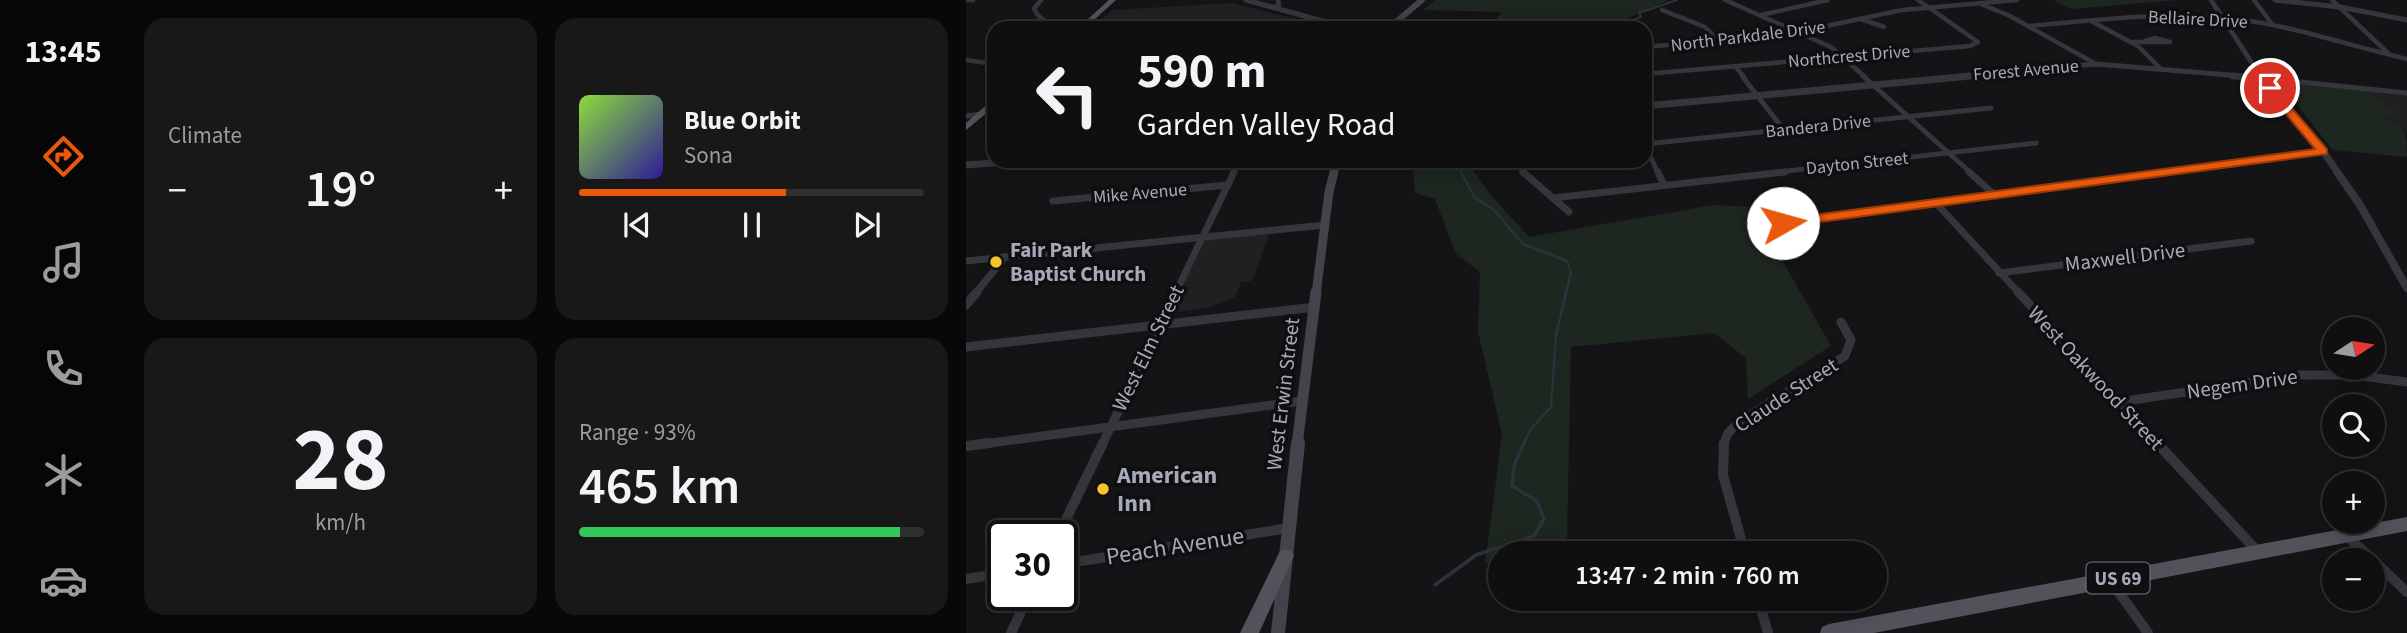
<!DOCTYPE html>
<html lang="en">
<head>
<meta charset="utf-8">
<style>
  body { margin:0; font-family:"Source Sans 3",sans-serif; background:#181819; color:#f1f3f6; height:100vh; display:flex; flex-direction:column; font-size:26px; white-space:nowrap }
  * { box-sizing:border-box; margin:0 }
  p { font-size:23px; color:#9b9c9f }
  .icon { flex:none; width:38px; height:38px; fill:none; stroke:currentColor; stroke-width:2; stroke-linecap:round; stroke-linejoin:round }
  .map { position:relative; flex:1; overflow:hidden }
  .details { display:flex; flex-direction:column; gap:18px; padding:18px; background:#080809; width:840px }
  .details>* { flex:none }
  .guide { position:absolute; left:21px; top:21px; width:665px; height:147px; border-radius:21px; box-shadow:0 4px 18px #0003,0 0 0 2px #2f2f30; background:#0f0f10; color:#f1f3f6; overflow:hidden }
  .needle { width:46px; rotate:78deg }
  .controls { position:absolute; left:1356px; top:317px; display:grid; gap:14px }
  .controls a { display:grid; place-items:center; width:63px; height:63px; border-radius:50%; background:#0f0f10; box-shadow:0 4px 18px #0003,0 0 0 2px #2f2f30; font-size:35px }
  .speed { position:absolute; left:21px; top:520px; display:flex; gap:14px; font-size:35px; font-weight:700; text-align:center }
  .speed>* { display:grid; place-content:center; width:91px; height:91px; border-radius:50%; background:#0f0f10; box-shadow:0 4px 18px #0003,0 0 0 2px #2f2f30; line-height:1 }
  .speed .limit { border:4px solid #111; border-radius:10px; background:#fff; color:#111 }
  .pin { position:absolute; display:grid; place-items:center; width:60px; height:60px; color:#fff; margin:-30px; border:4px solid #fff; border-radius:50%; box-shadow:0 2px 7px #0007 }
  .me { position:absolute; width:77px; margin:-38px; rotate:83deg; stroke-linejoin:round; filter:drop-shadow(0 0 5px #0008) }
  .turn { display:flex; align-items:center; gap:24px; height:147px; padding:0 35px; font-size:32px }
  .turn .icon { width:91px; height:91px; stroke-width:2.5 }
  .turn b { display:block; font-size:49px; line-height:60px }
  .big { font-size:52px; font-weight:600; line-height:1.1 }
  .details .card { flex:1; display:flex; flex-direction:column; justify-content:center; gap:10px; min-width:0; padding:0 24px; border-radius:21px; background:#181819 }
  .details .dial { align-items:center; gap:0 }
  .dial b { font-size:91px; line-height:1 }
  .song { display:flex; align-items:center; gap:21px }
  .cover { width:84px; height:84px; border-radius:10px; background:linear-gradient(135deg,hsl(90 70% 55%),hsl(250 70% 35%)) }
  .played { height:7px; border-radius:4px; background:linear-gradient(90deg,#ea580c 60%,#2f2f30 60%) }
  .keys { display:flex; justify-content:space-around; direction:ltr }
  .heat { display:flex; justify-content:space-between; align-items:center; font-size:38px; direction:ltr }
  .charge { height:10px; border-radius:5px; background:linear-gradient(90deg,#34c759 93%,#2f2f30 0) }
  .details .tiles { flex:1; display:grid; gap:18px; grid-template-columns:repeat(2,1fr) }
  .trip { position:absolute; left:522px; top:541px; width:399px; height:70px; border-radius:35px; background:#0f0f10; box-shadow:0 4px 18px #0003,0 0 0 2px #2f2f30; font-weight:600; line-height:70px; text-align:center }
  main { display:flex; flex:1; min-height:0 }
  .tab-bar { display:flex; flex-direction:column; width:126px; justify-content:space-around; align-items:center; background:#060606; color:#9b9c9f }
  .tab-bar .icon { width:49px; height:49px }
  .tab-bar .active { color:#ea580c }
  .tab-bar b { font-size:32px; color:#f1f3f6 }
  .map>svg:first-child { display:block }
  .built { fill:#202023 }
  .green { fill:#1e2620 }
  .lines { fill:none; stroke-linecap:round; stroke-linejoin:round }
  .stream-far2 { stroke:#2a323a; stroke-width:2 }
  .stream-far1 { stroke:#2a323a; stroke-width:2.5 }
  .stream { stroke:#2a323a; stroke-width:3.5 }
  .minor-far4 { stroke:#35363b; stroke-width:4.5 }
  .minor-far3 { stroke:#35363b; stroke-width:5 }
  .minor-far2 { stroke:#35363b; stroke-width:7 }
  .minor-far1 { stroke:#35363b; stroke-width:9 }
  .minor { stroke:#35363b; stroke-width:10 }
  .tertiary-far2 { stroke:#35363b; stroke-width:5 }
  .tertiary-far1 { stroke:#35363b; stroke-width:7 }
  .tertiary { stroke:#35363b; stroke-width:8 }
  .secondary-far4 { stroke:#43444b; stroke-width:6 }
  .secondary-far3 { stroke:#43444b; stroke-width:7 }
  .secondary-far2 { stroke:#43444b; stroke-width:9 }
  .secondary-far1 { stroke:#43444b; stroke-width:11 }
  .secondary { stroke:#43444b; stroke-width:14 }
  .primary { fill:#51525a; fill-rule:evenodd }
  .route { fill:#ea580c; stroke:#983908; stroke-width:2 }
  .poi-dot { fill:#f7c42b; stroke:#0f0f11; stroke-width:2.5 }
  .labels { text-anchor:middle; stroke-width:7; stroke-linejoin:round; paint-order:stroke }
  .far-street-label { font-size:18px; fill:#a6a9b7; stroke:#0f0f11 }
  .shield { fill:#0f0f11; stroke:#797b85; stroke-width:2 }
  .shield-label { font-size:19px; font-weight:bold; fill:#a6a9b7 }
  .poi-label { font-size:21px; font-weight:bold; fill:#a6a9b7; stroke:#0f0f11; text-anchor:start }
  .street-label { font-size:21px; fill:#a6a9b7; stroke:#0f0f11 }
  .near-poi-label { font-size:24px; font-weight:bold; fill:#a6a9b7; stroke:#0f0f11; text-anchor:start }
  .near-street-label { font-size:24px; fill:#a6a9b7; stroke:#0f0f11 }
</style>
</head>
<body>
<main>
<nav class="tab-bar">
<b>13:45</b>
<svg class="icon active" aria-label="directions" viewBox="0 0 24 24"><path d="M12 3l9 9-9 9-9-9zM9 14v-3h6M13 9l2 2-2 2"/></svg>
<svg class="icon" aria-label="music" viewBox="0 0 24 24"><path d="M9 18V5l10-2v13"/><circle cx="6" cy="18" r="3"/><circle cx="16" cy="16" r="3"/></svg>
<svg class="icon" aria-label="phone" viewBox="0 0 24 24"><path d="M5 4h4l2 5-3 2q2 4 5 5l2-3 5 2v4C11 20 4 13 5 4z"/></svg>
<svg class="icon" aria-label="climate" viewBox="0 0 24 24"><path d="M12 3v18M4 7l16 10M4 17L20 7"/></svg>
<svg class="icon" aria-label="car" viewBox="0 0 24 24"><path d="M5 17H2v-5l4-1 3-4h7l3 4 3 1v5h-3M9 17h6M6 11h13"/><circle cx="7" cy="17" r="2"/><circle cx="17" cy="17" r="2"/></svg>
</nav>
<section class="details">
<div class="tiles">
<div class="card"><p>Climate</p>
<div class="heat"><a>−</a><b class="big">19°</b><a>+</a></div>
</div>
<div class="card">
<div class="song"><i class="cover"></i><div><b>Blue Orbit</b><p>Sona</p></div></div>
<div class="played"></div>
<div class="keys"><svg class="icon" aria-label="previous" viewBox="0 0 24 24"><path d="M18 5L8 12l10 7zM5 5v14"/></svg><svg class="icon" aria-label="pause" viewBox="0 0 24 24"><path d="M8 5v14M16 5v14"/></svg><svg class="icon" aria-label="next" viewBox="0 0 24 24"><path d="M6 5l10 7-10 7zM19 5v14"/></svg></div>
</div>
<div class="card dial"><b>28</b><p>km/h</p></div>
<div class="card"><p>Range · 93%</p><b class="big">465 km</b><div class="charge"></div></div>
</div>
</section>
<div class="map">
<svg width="1441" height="633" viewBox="0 0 1441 633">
  <rect width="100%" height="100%" fill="#141416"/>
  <g class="built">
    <path d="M266 3 367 28H126L146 10Z"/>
    <path d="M1399 90 1441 95V132L1417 118 1432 115Z"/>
    <path d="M304 232 286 281 275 282 269 297 241 308 203 313 240 239Z"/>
  </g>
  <g class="green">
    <path d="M469 0H703L640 28H523L536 12 457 10Z"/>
    <path d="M1087 0H1211L1105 9Z"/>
    <path d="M1312 81 1399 90 1433 115 1419 118C1441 130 1441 130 1441 157L1367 150Z"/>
    <path d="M446 161H501L523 193 563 237 748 205 786 207 865 346 782 399 780 358 748 333 605 347 601 540 558 553H534V560L519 564 536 434 512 332 514 272 490 254 469 199 449 193Z"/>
  </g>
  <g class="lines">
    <g class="stream-far2">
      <path d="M645 28 675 17 673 13 711 0"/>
      <path d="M489 161 496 173"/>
    </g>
    <path class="stream-far1" d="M495 172 509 198 527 209 557 244 601 261 605 272 590 335 585 407 564 430 557 445"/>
    <path class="stream" d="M469 585 510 555 568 536 578 519 571 501 546 486 548 466 558 443"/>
    <g class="minor-far4">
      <path d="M0 0H7"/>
      <path d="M75 0 68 9C75 22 87 26 101 28"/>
      <path d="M759 0 865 47 899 77"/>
      <path d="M1288 0 1306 24"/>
      <path d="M1366 0 1422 53"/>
      <path d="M1015 4 1044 16 1130 64"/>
      <path d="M308 7 313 5 312 0"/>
      <path d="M696 10 739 27 752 41"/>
      <path d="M795 15 862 0"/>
      <path d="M895 19 918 27"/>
      <path d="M1125 21 1172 46 1194 68"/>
      <path d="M1062 26C1131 20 1200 11 1270 19 1328 26 1384 46 1441 59"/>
      <path d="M679 34 688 46"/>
      <path d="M1167 42H1204L1189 38 1179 41"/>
      <path d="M679 47 818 35 936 10 1051 0"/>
      <path d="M0 60 28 64"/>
      <path d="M769 66 778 77"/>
      <path d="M679 74 1004 46 1012 42 952 0"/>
    </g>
    <g class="minor-far3">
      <path d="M776 76 818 130"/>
      <path d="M897 76 1005 173"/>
      <path d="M1295 78 1441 93"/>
      <path d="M0 116 15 114"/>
      <path d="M679 144 1025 108"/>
      <path d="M679 145 692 173"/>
      <path d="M557 161 555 170 559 173"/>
      <path d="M267 173 273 161"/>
      <path d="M803 173 1070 143"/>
      <path d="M1189 173 1357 151"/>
    </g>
    <g class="minor-far2">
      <path d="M557 172 603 212"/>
      <path d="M692 172 698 185"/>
      <path d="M1003 172 1030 196"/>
      <path d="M587 198 819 172"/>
      <path d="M87 201 262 185"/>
      <path d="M970 203 1054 294"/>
      <path d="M817 223 1202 172"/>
      <path d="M0 261 359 225"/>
      <path d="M1033 273 1285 241"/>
      <path d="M9 294 39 257"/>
      <path d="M209 294 268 172"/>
    </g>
    <g class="minor-far1">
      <path d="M1052 292 1193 445"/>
      <path d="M0 305 11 292"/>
      <path d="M0 347 349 307"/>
      <path d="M1153 402 1334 375H1388L1441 382"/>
      <path d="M10 445 336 401"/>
      <path d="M136 445 210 292"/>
      <path d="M757 445 762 433 774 421 879 356 885 340 875 322"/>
    </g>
    <g class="minor">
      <path d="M758 443 757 475 779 553"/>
      <path d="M1191 443 1292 552"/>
      <path d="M0 446 23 443"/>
      <path d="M92 536 137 443"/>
      <path d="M1381 536 1407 560"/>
      <path d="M1407 560 1441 592"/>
      <path d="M96 564 323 528"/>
      <path d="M0 579 37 573"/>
      <path d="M1144 580 1182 633"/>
      <path d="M792 598 802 633"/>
      <path d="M45 633 63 595"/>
    </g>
    <g class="tertiary-far2">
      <path d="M280 0 382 28"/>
      <path d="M1245 0 1295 77"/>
      <path d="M1309 0 1374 7 1441 20"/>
      <path d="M986 77 1130 64 1288 77"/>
    </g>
    <g class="tertiary-far1">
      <path d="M1267 76 1295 78"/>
      <path d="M1293 76 1357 151 1372 173"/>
      <path d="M679 106 1005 76"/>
      <path d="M0 165 53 161"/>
    </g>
    <path class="tertiary" d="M1371 172 1394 205 1441 288"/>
    <path class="secondary-far4" d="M423 28 456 0"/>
    <path class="secondary-far3" d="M368 173 371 161"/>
    <path class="secondary-far2" d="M350 294 363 192 368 172"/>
    <path class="secondary-far1" d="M331 445 350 292"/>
    <path class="secondary" d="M312 633 332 443"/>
    <g class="primary">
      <path d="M143 0H150L119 28H112Z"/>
      <path d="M25 101H28V107L0 130V123Z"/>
      <path d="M1441 517V531L908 633H854L856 627 863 624Z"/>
      <path d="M320 549 326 551 328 556 293 633H274L314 551Z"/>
    </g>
  </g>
  <path class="route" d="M1300 86H1307L1361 149V154L817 227 810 223 817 219 1349 149 1300 90Z"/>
  <g class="poi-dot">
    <circle cx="30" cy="262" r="7"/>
    <circle cx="137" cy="489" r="7"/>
  </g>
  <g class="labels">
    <g class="far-street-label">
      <text transform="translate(1232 19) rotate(3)" y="6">Bellaire Drive</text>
      <text transform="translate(782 36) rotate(-7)" y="6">North Parkdale Drive</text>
      <text transform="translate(883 56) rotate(-5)" y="6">Northcrest Drive</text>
      <text transform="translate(1060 70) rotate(-5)" y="6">Forest Avenue</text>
      <text transform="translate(852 126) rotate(-6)" y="6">Bandera Drive</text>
      <text transform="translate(891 163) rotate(-6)" y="6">Dayton Street</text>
      <text transform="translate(174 193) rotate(-5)" y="6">Mike Avenue</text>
    </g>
    <rect class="shield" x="1120.5" y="562.5" width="63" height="31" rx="5"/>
    <g class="shield-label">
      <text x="1152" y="585">US 69</text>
    </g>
    <g class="poi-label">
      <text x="44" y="257">Fair Park<tspan x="44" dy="24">Baptist Church</tspan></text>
    </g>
    <g class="street-label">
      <text transform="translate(1159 257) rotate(-7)" y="7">Maxwell Drive</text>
      <text transform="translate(182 348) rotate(-64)" y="7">West Elm Street</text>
      <text transform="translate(1130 378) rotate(47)" y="7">West Oakwood Street</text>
      <text transform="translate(1276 384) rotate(-8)" y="7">Negem Drive</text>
      <text transform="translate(317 394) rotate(-83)" y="7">West Erwin Street</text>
      <text transform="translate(820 395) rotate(-33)" y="7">Claude Street</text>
    </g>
    <g class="near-poi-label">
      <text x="151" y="483">American<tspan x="151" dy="28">Inn</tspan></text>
    </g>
    <g class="near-street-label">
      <text transform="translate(209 546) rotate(-9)" y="8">Peach Avenue</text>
    </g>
  </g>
</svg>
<div class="controls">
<a><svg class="needle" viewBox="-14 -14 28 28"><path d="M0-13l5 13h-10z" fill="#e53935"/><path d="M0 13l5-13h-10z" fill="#9b9c9f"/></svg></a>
<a><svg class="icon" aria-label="search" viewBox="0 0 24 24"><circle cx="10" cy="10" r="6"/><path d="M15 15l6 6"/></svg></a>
<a>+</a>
<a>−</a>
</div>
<div class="speed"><div class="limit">30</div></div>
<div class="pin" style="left:1304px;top:88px;background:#d93025"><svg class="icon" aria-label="arrive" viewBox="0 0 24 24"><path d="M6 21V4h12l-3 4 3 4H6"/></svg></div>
<svg class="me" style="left:817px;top:223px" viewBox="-20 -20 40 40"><circle r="19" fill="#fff"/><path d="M0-13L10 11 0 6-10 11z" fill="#ea580c"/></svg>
<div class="trip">13:47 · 2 min · 760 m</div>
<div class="guide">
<div class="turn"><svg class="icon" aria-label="left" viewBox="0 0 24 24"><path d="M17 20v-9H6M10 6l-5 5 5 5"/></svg><div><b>590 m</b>Garden Valley Road</div></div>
</div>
</div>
</main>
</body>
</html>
